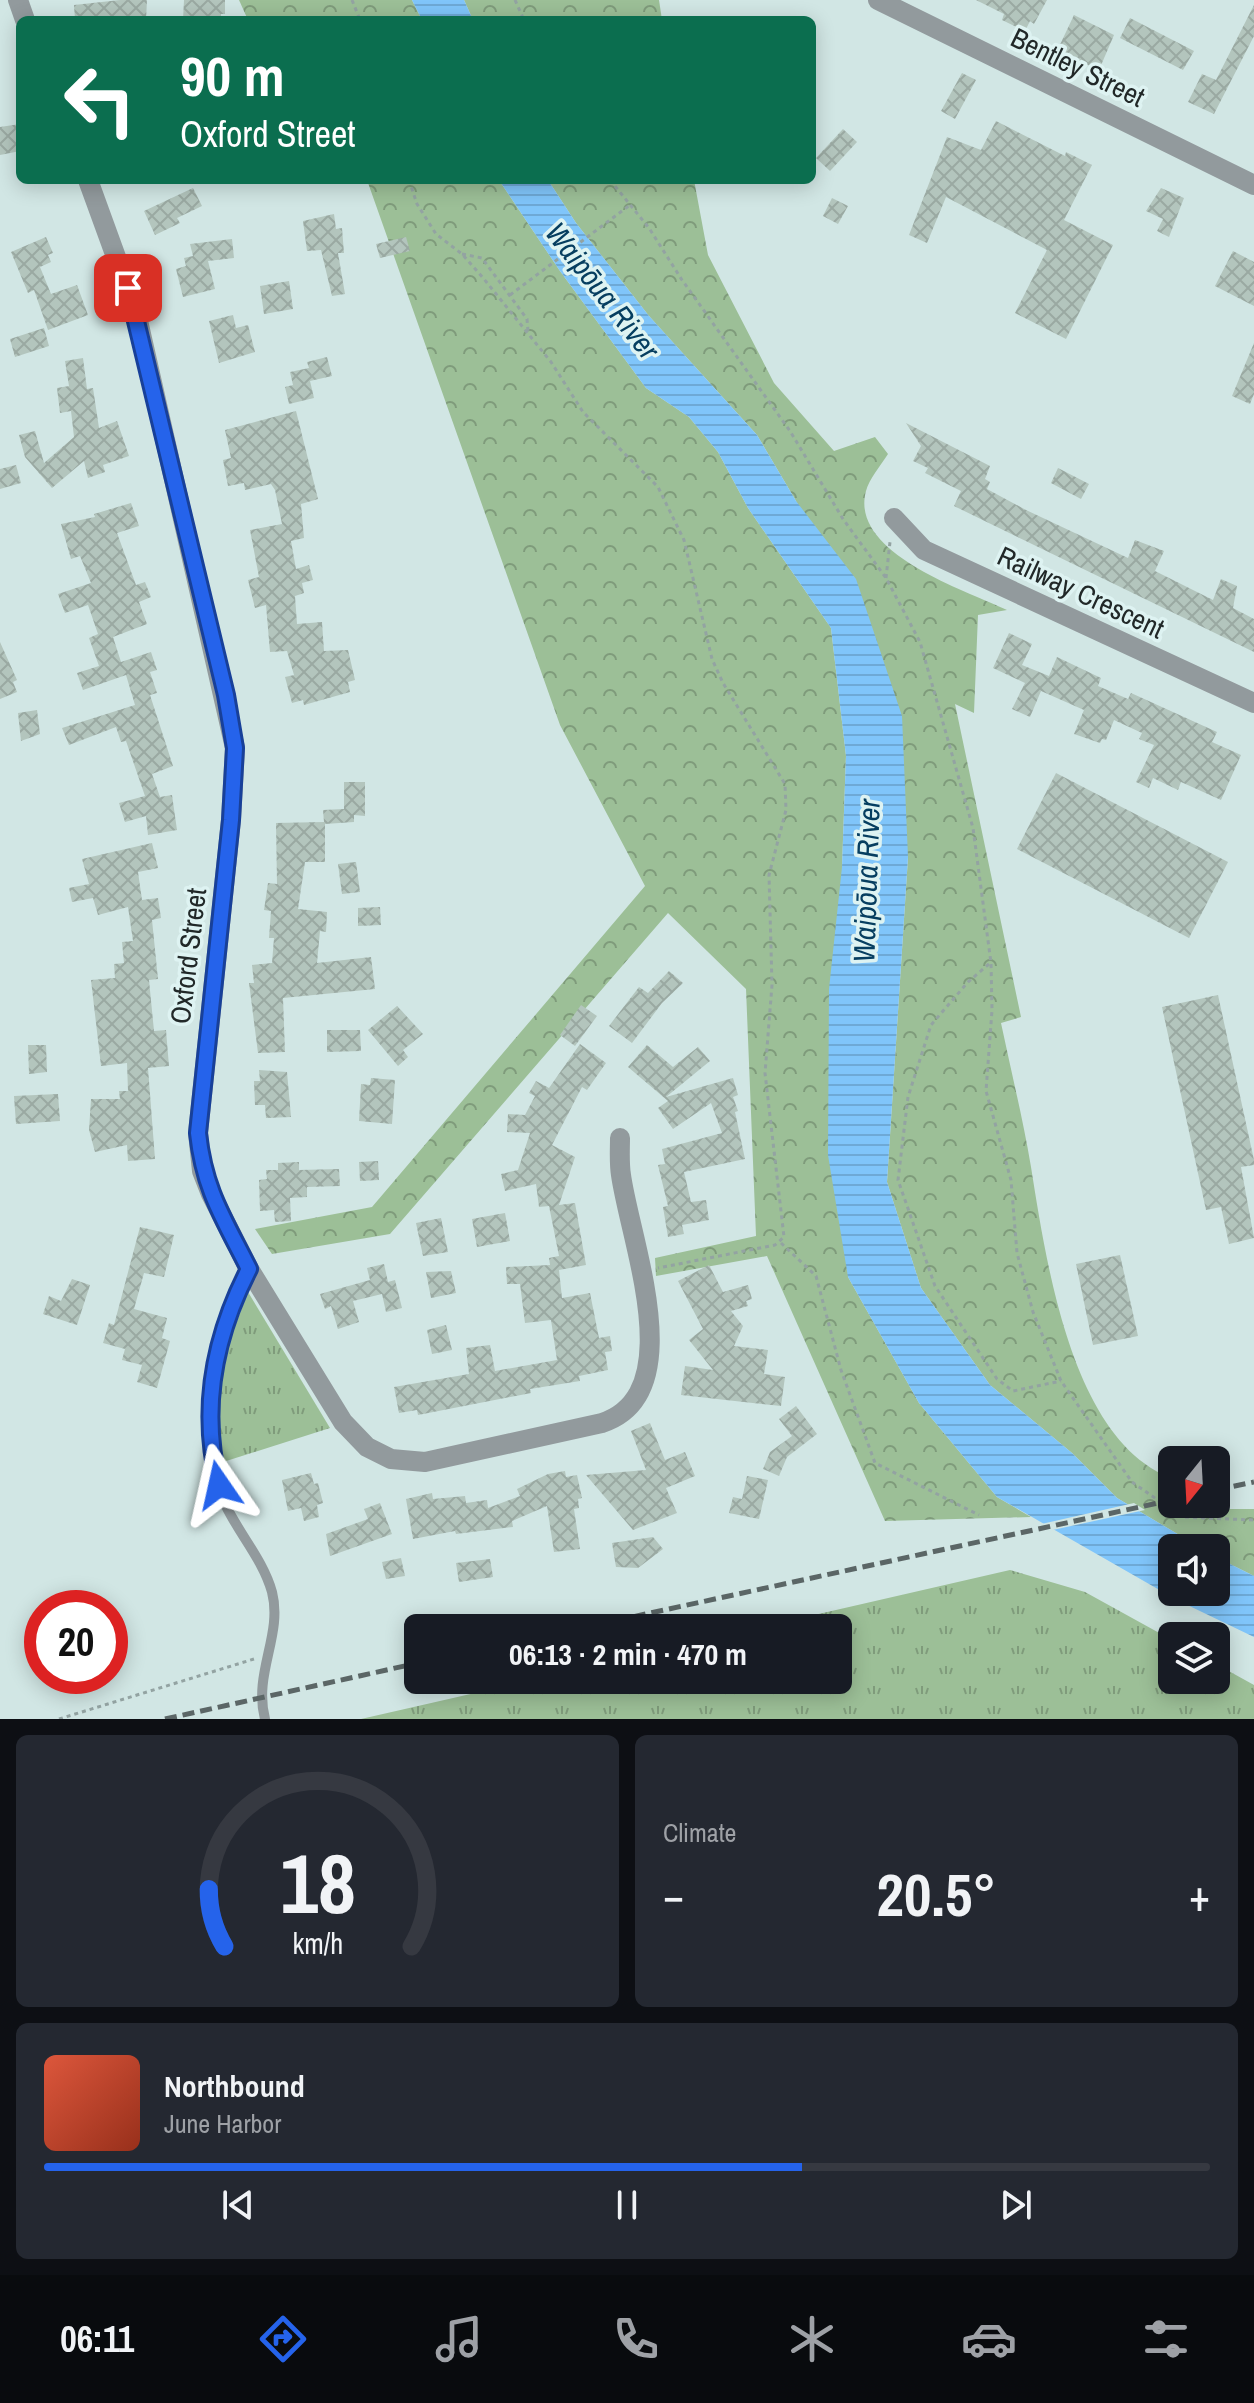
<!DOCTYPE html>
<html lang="en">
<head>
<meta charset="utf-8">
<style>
  body { margin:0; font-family:"Archivo Narrow",sans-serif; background:#242831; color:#f1f3f6; height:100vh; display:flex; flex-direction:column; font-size:30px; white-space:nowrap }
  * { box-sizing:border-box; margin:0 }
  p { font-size:26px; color:#9ea1a6 }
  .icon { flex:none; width:44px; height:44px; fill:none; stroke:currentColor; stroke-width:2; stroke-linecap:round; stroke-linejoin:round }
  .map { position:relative; height:1719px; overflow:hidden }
  .sheet { display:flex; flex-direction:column; gap:16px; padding:16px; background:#0d0f14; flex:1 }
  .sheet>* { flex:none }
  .banner { position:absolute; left:16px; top:16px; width:800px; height:168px; border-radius:12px; box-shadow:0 4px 20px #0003; background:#0b6e4f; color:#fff; overflow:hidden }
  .needle { width:52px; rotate:198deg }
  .controls { position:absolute; left:1158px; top:1446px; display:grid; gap:16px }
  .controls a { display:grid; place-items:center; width:72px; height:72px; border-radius:12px; background:#171b24; box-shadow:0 4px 20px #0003; font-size:40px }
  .speed { position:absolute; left:24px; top:1590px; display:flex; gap:16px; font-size:40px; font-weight:700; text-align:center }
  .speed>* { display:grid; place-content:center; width:104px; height:104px; border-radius:50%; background:#171b24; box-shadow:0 4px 20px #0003; line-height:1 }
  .speed .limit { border:12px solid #d22; background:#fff; color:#111 }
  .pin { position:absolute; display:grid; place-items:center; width:68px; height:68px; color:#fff; margin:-34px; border-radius:16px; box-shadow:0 4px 12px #0006 }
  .me { position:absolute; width:88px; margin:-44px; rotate:349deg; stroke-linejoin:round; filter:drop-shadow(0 0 6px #0008) }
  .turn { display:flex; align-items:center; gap:28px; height:168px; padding:0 32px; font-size:36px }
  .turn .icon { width:104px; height:104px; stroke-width:2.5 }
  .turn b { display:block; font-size:56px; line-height:68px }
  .big { font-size:60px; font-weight:700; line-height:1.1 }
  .sheet .card { flex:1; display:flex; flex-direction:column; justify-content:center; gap:12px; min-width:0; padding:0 28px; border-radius:12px; background:#242831 }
  .sheet .dial { align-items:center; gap:0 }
  .dial svg { height:208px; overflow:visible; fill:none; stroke:#363941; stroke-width:7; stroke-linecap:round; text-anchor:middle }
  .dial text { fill:#f1f3f6; stroke:none }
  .song { display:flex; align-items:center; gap:24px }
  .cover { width:96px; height:96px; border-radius:12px; background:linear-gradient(135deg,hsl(10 70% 55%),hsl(10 70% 35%)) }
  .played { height:8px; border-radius:4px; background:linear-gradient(90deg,#2563eb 65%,#363941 65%) }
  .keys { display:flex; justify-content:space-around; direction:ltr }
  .heat { display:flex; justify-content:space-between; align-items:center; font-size:44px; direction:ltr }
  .sheet .tiles { flex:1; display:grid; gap:16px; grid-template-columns:1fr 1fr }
  .card:last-child { grid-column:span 2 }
  .trip { position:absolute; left:404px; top:1614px; width:448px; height:80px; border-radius:12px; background:#171b24; box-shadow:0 4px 20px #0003; font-weight:700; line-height:80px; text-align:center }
  .menu { display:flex; height:128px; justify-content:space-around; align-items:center; background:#090b0e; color:#9ea1a6 }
  .menu .icon { width:56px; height:56px }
  .menu .on { color:#2563eb }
  .menu b { font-size:36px; color:#f1f3f6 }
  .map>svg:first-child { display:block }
  .grass { fill:url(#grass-tufts) }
  .park { fill:url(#park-crowns) }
  .water { fill:url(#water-rules) }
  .pier { fill:#d1e6e4 }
  .building { fill:url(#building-cross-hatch) }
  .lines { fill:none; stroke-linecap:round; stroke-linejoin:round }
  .path { stroke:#93a3a2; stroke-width:3; stroke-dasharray:4 4; stroke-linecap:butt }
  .lane { stroke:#929a9d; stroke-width:10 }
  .street { stroke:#929a9d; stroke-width:20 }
  .rail { stroke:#5b6666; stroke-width:5; stroke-dasharray:12 6; stroke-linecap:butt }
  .route-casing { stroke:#184099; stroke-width:20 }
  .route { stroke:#2563eb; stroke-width:14 }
  .labels { text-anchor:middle; stroke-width:7; stroke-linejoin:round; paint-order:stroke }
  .street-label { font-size:28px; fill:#212828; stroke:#def3f2 }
  .water-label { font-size:30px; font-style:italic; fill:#063e60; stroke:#def3f2 }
</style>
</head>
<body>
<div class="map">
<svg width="1254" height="1719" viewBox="0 0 1254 1719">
  <defs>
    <pattern id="grass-tufts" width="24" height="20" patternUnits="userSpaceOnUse" patternTransform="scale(2)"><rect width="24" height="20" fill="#9cbf97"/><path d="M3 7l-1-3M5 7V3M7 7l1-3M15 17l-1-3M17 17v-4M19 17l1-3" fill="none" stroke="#7f9b7b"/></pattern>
    <pattern id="park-crowns" width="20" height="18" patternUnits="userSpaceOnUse" patternTransform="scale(2)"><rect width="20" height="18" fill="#9cbf97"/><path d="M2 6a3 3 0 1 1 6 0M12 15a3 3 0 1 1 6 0" fill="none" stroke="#7f9b7b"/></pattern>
    <pattern id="water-rules" width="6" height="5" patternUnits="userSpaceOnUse" patternTransform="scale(2)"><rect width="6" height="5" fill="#80c5fa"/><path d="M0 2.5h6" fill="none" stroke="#6ea9d6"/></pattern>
    <pattern id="building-cross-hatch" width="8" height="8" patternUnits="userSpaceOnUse" patternTransform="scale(2)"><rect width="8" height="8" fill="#b3c5bd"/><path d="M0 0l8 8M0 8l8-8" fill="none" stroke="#9aa9a2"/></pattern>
  </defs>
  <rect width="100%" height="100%" fill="#d1e6e4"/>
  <g class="grass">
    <path d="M248 1292 330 1428 220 1463 218 1408 225 1352Z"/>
    <path d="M1010 1570 1085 1592 1172 1640V1680H1216V1664L1254 1685V1719H361L532 1680H838V1628H758Z"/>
  </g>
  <g class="park">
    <path d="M239 0H412L422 20H248Z"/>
    <path d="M464 0H659L662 20H473Z"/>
    <path d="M367 180H499L560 271 646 388 689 417 718 452 748 508 831 628 846 756 842 867 848 1277 919 1403 997 1497 1031 1517 885 1521 767 1256 656 1276 655 1258 756 1236 746 989 668 913 390 1234 272 1254 255 1229 372 1207 645 886 560 725Z"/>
    <path d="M548 180H694L708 255 774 383 834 451 875 437 888 454C881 465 869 479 866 491 849 553 965 590 1007 610L978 615 974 713 955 704 1021 1017 1001 1023C1011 1071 1023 1119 1031 1167 1046 1260 1071 1438 1169 1477L1168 1486 1160 1493 1172 1499V1504L1190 1509H1254V1576L1216 1557V1548H1201L1117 1498 1072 1453 990 1385 921 1288 887 1182 908 857 796 501 757 435 649 316 576 223Z"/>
  </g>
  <g class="water">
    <path d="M412 0H464L473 20H422Z"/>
    <path d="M499 180H548L576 223 649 316 757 435 796 501 856 579 902 716 908 857 887 1182 921 1288 990 1385 1072 1453 1117 1498 1201 1548H1172V1592H1216V1557L1254 1576V1637L1177 1600 997 1497 919 1403 848 1277 828 1155 829 989 842 867 846 756 831 628 748 508 718 452 689 417 646 388 560 271Z"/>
  </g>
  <path class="pier" d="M1134 1503 1145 1510 1048 1531 1037 1525Z"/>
  <g class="building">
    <path d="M120 0H147L146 20H75L74 5Z"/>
    <path d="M184 0H225V14H221V20H183Z"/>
    <path d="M976 0H1047L1034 24 1030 21 1025 31 1002 20 1004 14Z"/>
    <path d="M1254 5V36L1214 114 1188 102 1202 74 1216 80Z"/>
    <path d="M1074 15 1114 35 1099 70 1057 51Z"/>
    <path d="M1130 18 1194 51 1183 70 1120 38Z"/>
    <path d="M962 73 976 80 955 119 941 111Z"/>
    <path d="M996 121 1065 156 1066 152 1092 165 1064 220 1113 245 1066 339 1015 313 1047 250 946 197 927 243 909 235 947 137 981 150Z"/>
    <path d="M20 124V151L0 155V127Z"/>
    <path d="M843 129 857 142 830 171 816 158Z"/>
    <path d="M193 188 202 206 177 218 180 223 155 235 144 211Z"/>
    <path d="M1161 188 1184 198 1169 237 1157 231 1163 219 1146 211Z"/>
    <path d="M832 198 848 206 838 224 823 216Z"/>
    <path d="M334 214 336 229 342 228 344 253H338L345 294 332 296 321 250 307 251 303 221Z"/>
    <path d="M46 237 53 253 48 255 51 262 40 267 51 294 77 285 88 315 48 330 34 290 28 293 11 252Z"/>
    <path d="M406 237 410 251 380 258 376 244Z"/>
    <path d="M232 239 234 258 208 261 215 289 183 297 176 269 186 266 184 258 193 256 190 244Z"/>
    <path d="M1233 251 1254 262V306L1215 286Z"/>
    <path d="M289 281 293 309 264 314 260 286Z"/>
    <path d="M233 315 236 328 248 325 255 352 219 363 209 321Z"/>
    <path d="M44 328 49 346 15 357 10 339Z"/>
    <path d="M1254 343V394L1250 404 1232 396Z"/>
    <path d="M327 357 332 376 310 381 314 398 289 404 285 387 293 385 290 372 309 368 307 362Z"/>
    <path d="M83 358 87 389 93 388 99 428 117 421 129 456 103 465 105 472 88 478 84 461 52 488 25 457 19 435 35 431 44 463 74 437 71 411 60 413 57 388 69 386 65 361Z"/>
    <path d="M296 411 318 499 301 504 304 538 291 541 296 569 309 565 313 580 302 583 304 593 295 596 297 624 322 622 324 651 348 650 355 680 348 682 350 692 304 705 303 700 292 703 285 677 294 675 287 651 270 652 266 605 255 608 248 580 259 577 250 530 282 524 275 490 271 484 245 490 244 483 228 486 223 460 231 458 225 430Z"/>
    <path d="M906 423 990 466 985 479 990 482 987 489 1026 510 1128 558 1135 540 1164 551 1155 571 1213 600 1221 579 1237 586 1233 608 1254 619V652L954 506 961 491 925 473 928 468 913 461 921 446Z"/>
    <path d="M16 465 21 483 0 489V469Z"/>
    <path d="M1058 468 1089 484 1081 499 1051 483Z"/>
    <path d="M131 503 139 526 117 533 136 585 145 582 151 597 139 602 147 624 113 637 121 662 151 652 157 670 150 672 157 693 150 695 173 766 152 774 160 797 172 795 177 830 148 835 146 816 125 822 119 803 145 796 126 741 121 742 116 727 69 745 62 728 135 705 126 675 83 690 77 673 99 666 89 638 98 634 88 605 65 613 58 594 91 583 80 556 71 559 61 524 95 517 94 514Z"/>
    <path d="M1009 633 1032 644 1022 665 1049 676 1057 657 1101 678 1098 686 1128 699 1131 693 1217 732 1212 742 1241 755 1221 800 1181 782 1178 790 1153 778 1149 788 1136 782 1154 745 1139 739 1142 733 1114 720 1106 740 1102 739 1100 743 1074 734 1084 710 1041 691 1030 717 1012 709 1025 683 993 668Z"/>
    <path d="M0 642 17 680 13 682 17 692 0 699Z"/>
    <path d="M37 710 40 734 21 741 18 713Z"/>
    <path d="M1056 773 1228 862 1189 938 1017 849Z"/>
    <path d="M344 782H365V816L354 815V822L325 824V862H305L298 909 327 912 326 932 320 931 317 963 371 957 375 989 283 998 285 1052 258 1053 249 983H254L252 965 272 963 274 938H269L271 911 264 910 268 883 277 884 276 823 324 822 323 810 344 809Z"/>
    <path d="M152 843 158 868 138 872 142 900 158 898 161 918 152 920 158 979 149 980 154 1031 166 1030 169 1066 148 1068 155 1159 128 1161 127 1145 95 1152 89 1130 91 1099H120L119 1091H128L127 1063 101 1066 91 980 115 978 114 964 124 963 122 942 133 941 128 907 98 915 93 898 72 902 69 888 89 884 82 859Z"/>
    <path d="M356 862 360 892 342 894 338 864Z"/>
    <path d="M380 907 381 925 358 926V908Z"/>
    <path d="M669 971 683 983 662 1003 632 1043 609 1026 639 987 648 993Z"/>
    <path d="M1218 995 1254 1160V1165L1241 1167 1254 1238 1229 1244 1221 1207 1206 1210 1162 1007Z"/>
    <path d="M581 1005 597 1016 575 1046 560 1035Z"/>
    <path d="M397 1006 423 1034 403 1050 408 1057 398 1066 368 1030Z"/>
    <path d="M327 1030H360L361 1051 327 1052Z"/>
    <path d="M580 1044 606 1063 587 1090 582 1087 552 1145 575 1157 559 1205 575 1203 586 1265 559 1270 562 1298 590 1293 599 1338 610 1336 612 1351 605 1352 608 1370 579 1376 580 1381 530 1389 531 1393 418 1415 417 1410 399 1413 394 1387 469 1374 466 1348 490 1345 495 1371 557 1360 551 1320 525 1323 520 1284H507L506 1267 550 1265 549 1258 559 1256 549 1206 539 1207 536 1184 505 1191 501 1174 518 1170 530 1133 507 1132 508 1114 525 1115 535 1096 529 1093 536 1081 549 1088Z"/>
    <path d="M28 1045H46L47 1072 29 1074Z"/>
    <path d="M647 1045 673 1067 698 1047 710 1061 666 1097 733 1078 738 1095 733 1097 738 1111 735 1112 745 1159 684 1172 691 1202 706 1200 709 1220 682 1225 684 1234 668 1237 663 1207 668 1206 658 1165 665 1164 662 1149 722 1133 711 1103 673 1129 658 1108 668 1101 628 1067Z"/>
    <path d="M259 1070 287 1072 291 1117 266 1118 265 1105H255L254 1081H260Z"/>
    <path d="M371 1078 395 1080 392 1124 359 1121 361 1084 370 1085Z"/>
    <path d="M58 1094 60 1121 16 1124 14 1096Z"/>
    <path d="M378 1161 379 1180 360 1181 359 1162Z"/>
    <path d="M299 1162V1170L339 1169 340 1186 307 1187V1197L290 1198 291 1221 275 1222 274 1210 260 1211 259 1180 267 1179 266 1170H278V1163Z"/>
    <path d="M505 1213 510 1241 477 1247 472 1219Z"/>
    <path d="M441 1218 448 1252 423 1256 416 1223Z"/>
    <path d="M140 1227 174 1235 164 1277 144 1273 134 1309 167 1318 162 1338 170 1341 157 1388 137 1382 142 1365 122 1360 125 1349 103 1343 109 1323 114 1325Z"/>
    <path d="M1120 1255 1138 1336 1093 1345 1076 1264Z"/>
    <path d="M384 1264 388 1282 395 1280 402 1308 386 1312 382 1294 353 1301 359 1322 338 1329 331 1306 325 1309 320 1294 370 1280 367 1268Z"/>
    <path d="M709 1265 723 1292 748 1285 752 1299 746 1301 748 1306 731 1311 743 1326 734 1346 768 1350 764 1374 785 1377 781 1406 681 1395 685 1366 713 1370 689 1340 703 1329 678 1281Z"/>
    <path d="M451 1271 456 1293 431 1298 426 1272Z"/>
    <path d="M72 1279 90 1285 77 1325 43 1314 49 1296 61 1301Z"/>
    <path d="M446 1325 452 1350 432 1354 427 1330Z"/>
    <path d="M796 1406 817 1434 787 1457 779 1476 763 1469 770 1452 792 1436 779 1419Z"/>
    <path d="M650 1423 665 1460 685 1452 695 1476 666 1488 677 1513 633 1530 586 1475 646 1470 631 1431Z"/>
    <path d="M565 1471 566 1477 577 1475 582 1498 578 1499 579 1508 574 1509 580 1549 554 1552 547 1506 512 1521 513 1527 456 1534 455 1531 413 1539 406 1499 432 1493 433 1499 465 1496 466 1503 487 1500 488 1508 520 1496 517 1489 548 1474Z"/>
    <path d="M311 1473 314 1484 318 1483 323 1503 317 1505 319 1517 304 1521 301 1508 288 1511 282 1480Z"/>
    <path d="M747 1476 768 1480 759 1519 729 1513 733 1497 742 1499Z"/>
    <path d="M380 1503 392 1534 330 1556 326 1534 368 1519 364 1509Z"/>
    <path d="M653 1537 663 1549 638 1568 616 1567 612 1543Z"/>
    <path d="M401 1558 405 1576 386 1579 382 1562Z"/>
    <path d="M490 1559 493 1577 459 1582 456 1563Z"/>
  </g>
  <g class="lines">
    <g class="path">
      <path d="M352 0 360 20"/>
      <path d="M515 0 524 20"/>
      <path d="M409 180 417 204 436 234 462 254 484 279 551 362 583 412 658 487 684 540 712 659 723 683 785 784 786 810 769 875 772 985 765 1073 784 1237 775 1245 658 1268"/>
      <path d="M610 180 649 228 682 280 790 431 843 519 886 578 920 642 973 828 991 963 992 1010 986 1091 1011 1180 1017 1253 1033 1312 1061 1381 1132 1482 1182 1517 1254 1520"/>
      <path d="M462 254 482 258 527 319 528 331"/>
      <path d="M510 295 630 205"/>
      <path d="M886 578 890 542"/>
      <path d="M989 964 968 982 931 1025 908 1097 898 1180 935 1286 997 1379 1013 1391 1061 1381"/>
      <path d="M781 1243 816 1276 841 1370 875 1463 979 1515"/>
      <path d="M59 1719 254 1659"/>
    </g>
    <path class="lane" d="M249 1269C216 1336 191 1435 226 1506 240 1535 263 1560 272 1592 283 1635 253 1673 265 1719"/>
    <g class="street">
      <path d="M18 0 25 20"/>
      <path d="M878 0 1254 185"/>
      <path d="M88 180 136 312 235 748 231 820 198 1133 202 1171 211 1194 249 1269 343 1422 367 1447 391 1459 425 1462 602 1423C691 1394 630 1241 621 1175 619 1163 620 1150 620 1138"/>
      <path d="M894 518 924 550 1254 703"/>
    </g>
    <g class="rail">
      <path d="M1216 1490 1254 1482"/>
      <path d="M581 1628 1172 1500"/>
      <path d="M165 1719 418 1663"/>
    </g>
  </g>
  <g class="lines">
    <defs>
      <path id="route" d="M128 288 226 695 235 748 231 820 198 1133C204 1190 224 1219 249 1269 214 1337 200 1410 219 1485"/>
    </defs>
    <use href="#route" class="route-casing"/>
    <use href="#route" class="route"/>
  </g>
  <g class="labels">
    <g class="street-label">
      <text transform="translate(1078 67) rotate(26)" y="10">Bentley Street</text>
      <text transform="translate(1081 592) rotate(25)" y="10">Railway Crescent</text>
      <text transform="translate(188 956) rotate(-83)" y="10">Oxford Street</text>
    </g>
    <g class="water-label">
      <text transform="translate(602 291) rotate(52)" y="10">Waipōua River</text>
      <text transform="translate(867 881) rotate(-88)" y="10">Waipōua River</text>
    </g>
  </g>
</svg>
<div class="controls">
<a><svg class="needle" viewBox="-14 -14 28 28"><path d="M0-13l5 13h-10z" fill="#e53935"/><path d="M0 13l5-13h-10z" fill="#9ea1a6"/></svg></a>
<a><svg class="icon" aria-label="sound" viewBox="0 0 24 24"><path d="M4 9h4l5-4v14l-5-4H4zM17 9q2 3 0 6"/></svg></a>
<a><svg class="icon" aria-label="layers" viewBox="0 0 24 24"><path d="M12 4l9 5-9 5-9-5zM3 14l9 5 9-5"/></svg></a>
</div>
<div class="speed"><div class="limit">20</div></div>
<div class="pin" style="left:128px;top:288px;background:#d93025"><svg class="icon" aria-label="arrive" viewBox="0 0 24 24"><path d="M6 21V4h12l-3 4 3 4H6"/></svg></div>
<svg class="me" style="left:219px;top:1485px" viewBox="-20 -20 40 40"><path d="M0-17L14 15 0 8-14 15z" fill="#2563eb" stroke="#fff" stroke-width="4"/></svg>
<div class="trip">06:13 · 2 min · 470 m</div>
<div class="banner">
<div class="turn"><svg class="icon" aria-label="left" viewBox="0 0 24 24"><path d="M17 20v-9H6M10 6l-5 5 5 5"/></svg><div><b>90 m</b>Oxford Street</div></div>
</div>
</div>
<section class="sheet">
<div class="tiles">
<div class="card dial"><svg viewBox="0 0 100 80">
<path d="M14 69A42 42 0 1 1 86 69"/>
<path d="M14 69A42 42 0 0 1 8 47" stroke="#2563eb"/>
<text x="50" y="56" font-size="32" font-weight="700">18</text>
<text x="50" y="72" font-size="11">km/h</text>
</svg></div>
<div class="card"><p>Climate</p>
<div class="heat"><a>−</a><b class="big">20.5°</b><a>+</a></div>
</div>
<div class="card">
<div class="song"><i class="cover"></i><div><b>Northbound</b><p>June Harbor</p></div></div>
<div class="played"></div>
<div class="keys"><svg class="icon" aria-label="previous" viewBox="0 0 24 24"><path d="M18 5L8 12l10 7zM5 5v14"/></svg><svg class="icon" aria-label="pause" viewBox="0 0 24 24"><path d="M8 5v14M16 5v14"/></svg><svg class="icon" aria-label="next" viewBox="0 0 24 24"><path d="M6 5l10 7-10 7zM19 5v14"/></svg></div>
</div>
</div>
</section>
<nav class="menu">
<b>06:11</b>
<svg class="icon on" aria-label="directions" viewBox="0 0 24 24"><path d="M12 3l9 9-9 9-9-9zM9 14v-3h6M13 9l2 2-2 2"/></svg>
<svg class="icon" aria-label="music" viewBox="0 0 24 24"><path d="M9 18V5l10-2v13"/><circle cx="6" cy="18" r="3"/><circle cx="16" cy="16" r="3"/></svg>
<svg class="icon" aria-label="phone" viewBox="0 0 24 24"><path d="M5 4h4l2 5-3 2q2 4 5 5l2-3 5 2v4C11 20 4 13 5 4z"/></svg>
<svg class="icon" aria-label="climate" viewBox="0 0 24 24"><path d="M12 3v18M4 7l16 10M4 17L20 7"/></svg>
<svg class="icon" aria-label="car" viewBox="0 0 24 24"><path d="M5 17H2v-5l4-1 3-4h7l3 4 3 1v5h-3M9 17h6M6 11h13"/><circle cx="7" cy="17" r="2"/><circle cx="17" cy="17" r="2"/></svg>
<svg class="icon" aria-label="filters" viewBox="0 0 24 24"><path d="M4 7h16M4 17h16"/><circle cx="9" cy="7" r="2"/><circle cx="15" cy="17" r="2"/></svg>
</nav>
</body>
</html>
